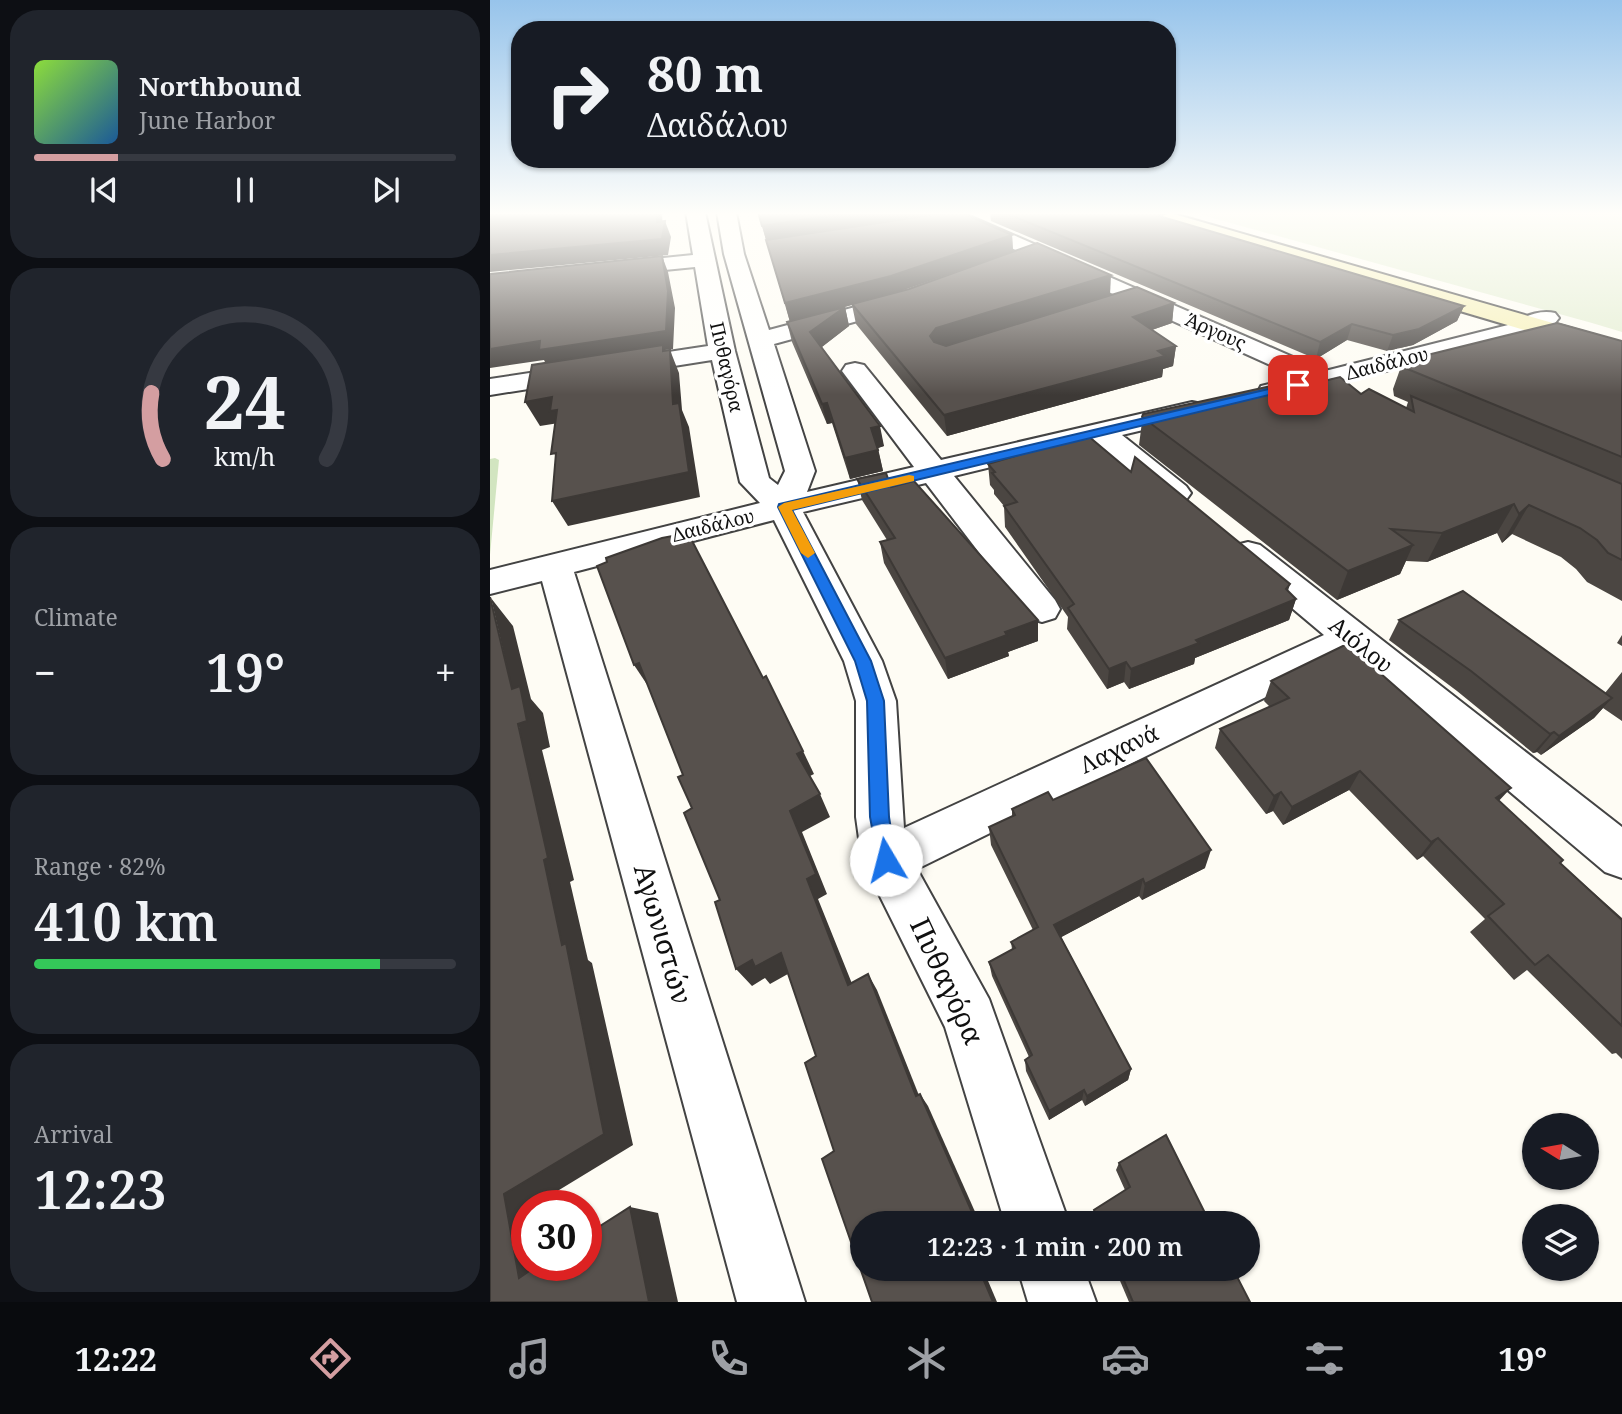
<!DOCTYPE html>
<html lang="en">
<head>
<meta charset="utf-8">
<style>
  body { margin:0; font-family:"Noto Serif",serif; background:#20242c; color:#f1f3f6; height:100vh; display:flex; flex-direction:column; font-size:26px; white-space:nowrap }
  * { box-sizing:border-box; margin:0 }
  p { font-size:23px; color:#9ea1a6 }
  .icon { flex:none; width:38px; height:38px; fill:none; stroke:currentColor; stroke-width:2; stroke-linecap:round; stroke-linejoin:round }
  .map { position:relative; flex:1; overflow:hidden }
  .details { display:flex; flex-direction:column; gap:10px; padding:10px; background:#0d0f14; width:490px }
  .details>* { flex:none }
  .guide { position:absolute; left:21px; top:21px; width:665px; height:147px; border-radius:28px; box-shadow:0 2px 5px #0004; background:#171b24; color:#f1f3f6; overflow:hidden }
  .needle { width:46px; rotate:281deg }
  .fabs { position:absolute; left:1032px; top:1113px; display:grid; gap:14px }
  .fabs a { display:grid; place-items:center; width:77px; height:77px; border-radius:50%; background:#171b24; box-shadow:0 2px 5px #0004; font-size:35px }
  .speed { position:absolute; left:21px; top:1190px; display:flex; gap:14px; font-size:35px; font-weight:700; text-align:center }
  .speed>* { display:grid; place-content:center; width:91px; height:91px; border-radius:50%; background:#171b24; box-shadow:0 2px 5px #0004; line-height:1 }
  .speed .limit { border:10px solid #d22; background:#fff; color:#111 }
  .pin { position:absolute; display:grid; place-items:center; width:60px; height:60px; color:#fff; margin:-30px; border-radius:14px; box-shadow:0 4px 10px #0006 }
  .me { position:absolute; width:77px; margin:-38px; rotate:352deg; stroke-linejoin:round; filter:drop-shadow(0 0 5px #0008) }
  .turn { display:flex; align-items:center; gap:24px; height:147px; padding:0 21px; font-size:32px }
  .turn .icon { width:91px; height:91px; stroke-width:2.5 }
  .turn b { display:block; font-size:49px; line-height:60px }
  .big { font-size:52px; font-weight:600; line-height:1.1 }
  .details .tile { flex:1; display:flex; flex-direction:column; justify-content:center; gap:10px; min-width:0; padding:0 24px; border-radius:28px; background:#20242c }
  .details .dial { align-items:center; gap:0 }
  .dial svg { height:182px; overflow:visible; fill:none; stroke:#363941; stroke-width:7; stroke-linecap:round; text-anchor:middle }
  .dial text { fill:#f1f3f6; stroke:none }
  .song { display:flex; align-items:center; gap:21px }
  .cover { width:84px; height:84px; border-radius:10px; background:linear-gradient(135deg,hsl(90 70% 55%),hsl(210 70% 35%)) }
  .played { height:7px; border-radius:4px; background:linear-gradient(90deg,#d49ea1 20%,#363941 20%) }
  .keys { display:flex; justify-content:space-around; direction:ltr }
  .heat { display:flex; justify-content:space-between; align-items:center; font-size:38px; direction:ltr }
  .charge { height:10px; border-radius:5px; background:linear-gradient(90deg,#34c759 82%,#363941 0) }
  .trip { position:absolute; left:360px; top:1211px; width:410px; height:70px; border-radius:35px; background:#171b24; box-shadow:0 2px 5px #0004; font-weight:600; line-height:70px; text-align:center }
  .tabs { display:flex; height:112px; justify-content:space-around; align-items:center; background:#090b0e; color:#9ea1a6 }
  .tabs .icon { width:49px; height:49px }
  .tabs .current { color:#d49ea1 }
  .tabs b { font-size:32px; color:#f1f3f6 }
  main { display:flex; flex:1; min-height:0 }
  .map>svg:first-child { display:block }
  .green { fill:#d2e5c0 }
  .pitch { fill:#e3edd1 }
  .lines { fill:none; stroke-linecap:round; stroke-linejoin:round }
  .minor-casing { stroke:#434343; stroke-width:4 }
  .secondary-casing { stroke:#323232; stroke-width:4 }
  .minor { fill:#fff; fill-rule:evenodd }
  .secondary { fill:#f6f0b6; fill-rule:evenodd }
  .wall { fill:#4b4642; fill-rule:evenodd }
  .shaded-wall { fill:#3d3936 }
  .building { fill:#57514d; stroke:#3d3936; stroke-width:2 }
  .route { fill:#1a73e8; stroke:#114b97; stroke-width:2 }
  .slow { fill:#f59e0b }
  .labels { text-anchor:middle; stroke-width:7; stroke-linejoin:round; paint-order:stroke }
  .far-street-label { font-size:19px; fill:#101010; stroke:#fff }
  .street-label { font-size:23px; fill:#101010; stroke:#fff }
  .near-street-label { font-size:28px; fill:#101010; stroke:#fff }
</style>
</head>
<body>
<main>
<section class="details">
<div class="tile">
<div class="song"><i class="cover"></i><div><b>Northbound</b><p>June Harbor</p></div></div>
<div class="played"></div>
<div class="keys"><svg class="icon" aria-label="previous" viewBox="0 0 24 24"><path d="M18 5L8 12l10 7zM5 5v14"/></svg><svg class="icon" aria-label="pause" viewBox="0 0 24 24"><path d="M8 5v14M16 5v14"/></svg><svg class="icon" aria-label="next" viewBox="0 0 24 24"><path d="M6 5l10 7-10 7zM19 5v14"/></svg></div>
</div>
<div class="tile dial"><svg viewBox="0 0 100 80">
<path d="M14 69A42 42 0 1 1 86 69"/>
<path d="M14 69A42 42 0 0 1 9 40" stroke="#d49ea1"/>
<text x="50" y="56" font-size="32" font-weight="700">24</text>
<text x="50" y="72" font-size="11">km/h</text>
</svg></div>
<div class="tile"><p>Climate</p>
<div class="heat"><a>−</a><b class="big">19°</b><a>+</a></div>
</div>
<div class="tile"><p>Range · 82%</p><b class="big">410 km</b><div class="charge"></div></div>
<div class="tile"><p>Arrival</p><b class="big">12:23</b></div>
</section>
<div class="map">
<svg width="1132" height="1302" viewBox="0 0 1132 1302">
  <rect width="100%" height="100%" fill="#fefcf4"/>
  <path class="green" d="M5 458 9 460 0 555V459Z"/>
  <path class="pitch" d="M701 212H1132V332L1102 323Z"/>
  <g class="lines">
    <defs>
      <g id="minor">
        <path d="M196 212H215L245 351 279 478 288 485 295 471 234 254 227 212H246L254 254 279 330 414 294 422 296 425 301 422 306 284 344 325 471 317 492 424 467 352 371 356 365 365 363 374 365 451 460 702 402 712 404 716 410 712 416 632 435 696 486 701 493 696 500 685 503 674 500 604 442 464 476 565 600 570 609 565 618 552 622 539 618 436 483 313 512 392 661 406 701 414 828 834 635 746 561 741 553 746 545 758 542 770 545 1132 827V878L1115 872 859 656 427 869 499 999 579 1223H515L455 1027 372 860 366 817V701L354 661 284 520 84 572 315 1302H247L52 581 0 594V570L270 503 250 482 222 360 0 395V379L218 346 205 267 124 275 116 274 113 269 116 264 124 263 203 255Z"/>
        <path d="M475 214 835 371 1026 323C1036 314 1053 310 1065 313L1069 318 1065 323 1044 333 853 382 850 389C842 391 836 388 828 388 808 389 791 403 771 398L768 392 771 386 807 377 468 224 465 220Z"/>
        <path d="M528 1269H594L606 1302H538Z"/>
      </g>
      <path id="secondary" d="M647 212H677L1132 343V359L649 216Z"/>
    </defs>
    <use href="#minor" class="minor-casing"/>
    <use href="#secondary" class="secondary-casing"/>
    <use href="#minor" class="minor"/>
    <use href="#secondary" class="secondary"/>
  </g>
  <g class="wall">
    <path d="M268 212 299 236 522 235 523 252 620 295 456 346 684 303 682 323 662 330 686 346 683 366 673 369 672 377 457 436 366 324 362 305 355 307 359 326 332 347 394 446 388 448 393 471 360 479 342 423 337 424 302 342 297 322H300ZM523 252 419 289 411 291Z"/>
    <path d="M500 212H668L674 218 974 306 967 321 923 345 897 351 857 340 826 359 501 221Z"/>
    <path d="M1132 341V601L1097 582 1086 569 1071 557 1022 534 1012 543 1007 533 937 562 916 561 910 574 847 600 649 445 653 414 834 381 916 408 918 402 904 396 903 389 913 361Z"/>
    <path d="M498 464 641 472 806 599 799 620 705 658 704 664 639 689 634 682 617 689 577 629 578 617 515 527 514 506 504 494V490L500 485Z"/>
    <path d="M367 479 401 487 548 620V641L518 652 519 656 458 679 394 563 390 542 397 540 372 500Z"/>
    <path d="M909 620 1115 693 1132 672V721L1113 708 1104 718 1051 755 1047 752 1043 753 967 691 899 640Z"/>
    <path d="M1132 635V646L1127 643Z"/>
    <path d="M781 681 1009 801 1070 863 1132 918V1059L1126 1053 1122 1054 1037 970 1024 980 980 932 995 919 933 856 927 860 859 790 793 825 783 811 776 814 725 748 730 729 780 707 774 701Z"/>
    <path d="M563 800 715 868 652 900 649 896 571 937 641 1069 638 1080 595 1106 592 1100 559 1120 536 1071 535 1060 539 1057 502 976 499 962 522 949 521 942 543 930 501 845 499 827 522 816V809Z"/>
    <path d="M629 1163 720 1223H605L602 1215 604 1210 635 1190 626 1170Z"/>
    <path d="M625 1269H743L760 1302H639Z"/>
  </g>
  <g class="shaded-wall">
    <path d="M167 212H172L173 235 175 221 181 237 178 255 0 272V255L167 222Z"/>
    <path d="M362 212H457L276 240 272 226Z"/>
    <path d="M522 235 523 252 404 293 300 322 295 303Z"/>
    <path d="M172 256 178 272 185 308 183 349 175 350H180L189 373 192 410 199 427 210 497 78 526 62 501 199 472 58 368 54 360 0 368V349Z"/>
    <path d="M621 275 620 295 448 348 440 336 446 328Z"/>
    <path d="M684 303 682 323 641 337 643 317Z"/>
    <path d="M974 306 967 321 923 345 897 351 903 335Z"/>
    <path d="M355 307 359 326 325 352 320 332Z"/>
    <path d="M862 324 857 340 826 359 830 342Z"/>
    <path d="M686 346 683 366 673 369 672 377 457 436 454 415Z"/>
    <path d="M62 397 75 422 50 426 35 402Z"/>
    <path d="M337 403 342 423 337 424 332 404Z"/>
    <path d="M390 426 394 446 385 449 381 428Z"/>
    <path d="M388 450 393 471 360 479 355 458Z"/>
    <path d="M1024 504 1007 533 937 562 952 533Z"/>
    <path d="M1039 505 1022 534 1012 543 1029 514Z"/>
    <path d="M923 545 910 574 847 600 858 571Z"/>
    <path d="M800 584 794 604 806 599 799 620 705 658 704 664 639 689 641 669 706 640 796 589Z"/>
    <path d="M1 598 23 626 41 699 53 713 60 747 52 750 84 880 80 882 98 960 102 963 143 1145 51 1201V1206H37V1265H63L29 1278 14 1194 72 945 54 860 22 689Z"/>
    <path d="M548 620V641L518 652 519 656 458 679 455 658 515 632Z"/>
    <path d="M636 662 634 682 617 689 619 669Z"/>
    <path d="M149 663 160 689 144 665Z"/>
    <path d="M1122 698 1104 718 1051 755 1069 736Z"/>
    <path d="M1064 732 1047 752 1043 753 1060 734Z"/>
    <path d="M313 751 324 774 318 777 307 754Z"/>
    <path d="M870 771 859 790 793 825 802 807Z"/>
    <path d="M1021 788 1004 806 1006 798Z"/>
    <path d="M791 792 783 811 776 814 784 796Z"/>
    <path d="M330 794 340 817 312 832 337 894 328 899 369 1001 358 985 317 879 300 811Z"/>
    <path d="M948 838 933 856 927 860 941 842Z"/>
    <path d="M721 850 715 868 652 900 655 884Z"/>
    <path d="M653 879 649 896 564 941V925Z"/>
    <path d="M291 953 305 970 280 984 275 978 262 986 246 969 262 960Z"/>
    <path d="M378 974 387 990 434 1108 426 1096Z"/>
    <path d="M641 1069 638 1080 595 1106 597 1096Z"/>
    <path d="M594 1090 592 1100 559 1120V1111Z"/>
    <path d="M430 1094 438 1106 490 1223H481Z"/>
    <path d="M140 1207 168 1213 188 1302H159Z"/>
    <path d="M489 1269H493L507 1302H503Z"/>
  </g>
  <g class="building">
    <path d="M0 212H167V222L175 221 172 239 0 255Z"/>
    <path d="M268 212H362L272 226Z"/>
    <path d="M461 212H470L522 235 401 276 295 303 276 240Z"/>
    <path d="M513 212H668L674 214 669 216 974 306 929 329 903 335 862 324 830 342Z"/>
    <path d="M547 243 621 275 446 328 440 336 444 342 456 346 647 287 684 303 643 317 686 346 668 351 675 356 454 415 362 304 419 289Z"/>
    <path d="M172 256 178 291 176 331 49 350 50 341 0 349V274Z"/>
    <path d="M355 307 320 332 390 426 381 428 388 450 355 458 337 403 332 404 297 322Z"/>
    <path d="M1067 323 1132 341V457L915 368 913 361Z"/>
    <path d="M173 345V351L180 350 183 404 189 403 199 472 62 501 66 453 61 454 67 410 60 411 62 397 35 402 42 365Z"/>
    <path d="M831 375 834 381 850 377 871 394 879 389 924 412 921 396 1132 484V560L1118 553 1107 540 1090 528 1039 505 1029 514 1024 504 952 533 901 529 923 545 858 571 652 417 653 414Z"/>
    <path d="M597 435 641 472 645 457 800 584 796 589 806 599 706 640 709 643 641 669 636 662 619 669 578 608 584 604 514 506 527 502 502 473 505 472 498 464Z"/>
    <path d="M396 473 401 487 424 481 548 620 515 632 517 635 455 658 390 542 405 538 367 479Z"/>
    <path d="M198 533 273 678 276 676 313 751 307 754 330 794 300 811 326 874 317 879 358 985 378 974 426 1096 430 1094 485 1219 481 1223H373V1269H489L503 1302H382L332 1159 344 1151 315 1063 326 1056 291 953 265 967 262 960 246 969 225 902 230 900 194 813 202 808 188 777 193 775 149 663 144 665 107 566 117 562 116 558 172 538Z"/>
    <path d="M973 591 1122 698 1069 736 1064 732 1060 734 981 671 909 620Z"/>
    <path d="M0 597 22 689 30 686 37 721 28 724 58 858 54 860 72 945 76 943 114 1134 14 1194 29 1278 48 1265H96V1235L140 1207 159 1302H0Z"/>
    <path d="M857 644 1021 788 1006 798 1073 860 1070 863 1132 920V1026L1058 955 1045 965 998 916 1014 904 948 838 941 842 870 771 802 807 791 792 784 796 730 729 799 698 781 681Z"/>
    <path d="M656 758 721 850 655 884 653 879 564 925 641 1069 597 1096 594 1090 559 1111 535 1060 542 1055 499 962 525 948 521 942 548 927 499 827 525 815 522 809 558 792 563 800Z"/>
    <path d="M676 1135 720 1223H609L604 1210 640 1187 629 1163Z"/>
    <path d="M629 1269H743L760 1302H643Z"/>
  </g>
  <linearGradient id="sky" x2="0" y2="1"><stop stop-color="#97c4eb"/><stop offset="0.54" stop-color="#fffefa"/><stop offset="1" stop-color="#fffefa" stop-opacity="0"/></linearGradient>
  <rect width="1132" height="395" fill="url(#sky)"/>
  <path class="route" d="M808 382 812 383V387L302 510 381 661 394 701 399 817 406 860 403 866 396 869 389 866 380 817 377 701 365 661 288 507 289 504Z"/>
  <path class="slow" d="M419 475 424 476V481L302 510 325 553 318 558 311 553 288 507 294 503Z"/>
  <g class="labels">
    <g class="far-street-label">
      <text transform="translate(726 331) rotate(24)" y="7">Άργους</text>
      <text transform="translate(897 363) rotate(-14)" y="7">Δαιδάλου</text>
      <text transform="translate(237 367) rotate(77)" y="7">Πυθαγόρα</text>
      <text transform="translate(223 525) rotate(-14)" y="7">Δαιδάλου</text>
    </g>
    <g class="street-label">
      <text transform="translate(871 645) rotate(39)" y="8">Αιόλου</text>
      <text transform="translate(629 749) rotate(-25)" y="8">Λαχανά</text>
    </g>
    <g class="near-street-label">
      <text transform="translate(173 934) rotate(74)" y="10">Αγωνιστών</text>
      <text transform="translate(457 981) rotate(65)" y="10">Πυθαγόρα</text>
    </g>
  </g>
</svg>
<div class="fabs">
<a><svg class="needle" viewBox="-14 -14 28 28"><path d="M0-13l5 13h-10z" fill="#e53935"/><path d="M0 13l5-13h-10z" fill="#9ea1a6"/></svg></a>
<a><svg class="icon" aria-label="layers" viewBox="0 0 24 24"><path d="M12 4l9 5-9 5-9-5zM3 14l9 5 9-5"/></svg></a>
</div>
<div class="speed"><div class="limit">30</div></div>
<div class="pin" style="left:808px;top:385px;background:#d93025"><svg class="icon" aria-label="arrive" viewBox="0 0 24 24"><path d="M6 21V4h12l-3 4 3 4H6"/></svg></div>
<svg class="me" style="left:396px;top:860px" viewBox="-20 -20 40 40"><circle r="19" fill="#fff"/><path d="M0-13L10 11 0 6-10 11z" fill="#1a73e8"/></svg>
<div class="trip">12:23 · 1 min · 200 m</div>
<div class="guide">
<div class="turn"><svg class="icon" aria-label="right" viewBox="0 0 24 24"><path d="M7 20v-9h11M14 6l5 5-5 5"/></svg><div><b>80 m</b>Δαιδάλου</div></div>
</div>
</div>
</main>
<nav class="tabs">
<b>12:22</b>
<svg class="icon current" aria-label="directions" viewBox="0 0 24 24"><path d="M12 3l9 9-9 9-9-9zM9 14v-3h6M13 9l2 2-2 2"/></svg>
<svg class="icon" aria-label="music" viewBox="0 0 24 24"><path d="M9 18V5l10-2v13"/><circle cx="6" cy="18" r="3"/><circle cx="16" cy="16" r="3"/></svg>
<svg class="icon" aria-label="phone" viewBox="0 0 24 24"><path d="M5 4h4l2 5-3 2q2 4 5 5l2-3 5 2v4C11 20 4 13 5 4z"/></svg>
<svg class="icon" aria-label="climate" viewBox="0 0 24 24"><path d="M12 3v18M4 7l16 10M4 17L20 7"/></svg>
<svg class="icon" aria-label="car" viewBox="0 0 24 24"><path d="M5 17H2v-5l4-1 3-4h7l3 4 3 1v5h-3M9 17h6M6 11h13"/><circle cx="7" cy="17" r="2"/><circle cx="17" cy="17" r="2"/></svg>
<svg class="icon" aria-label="filters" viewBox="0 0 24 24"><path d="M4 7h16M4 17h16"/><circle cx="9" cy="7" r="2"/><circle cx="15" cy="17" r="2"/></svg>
<b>19°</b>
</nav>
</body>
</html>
